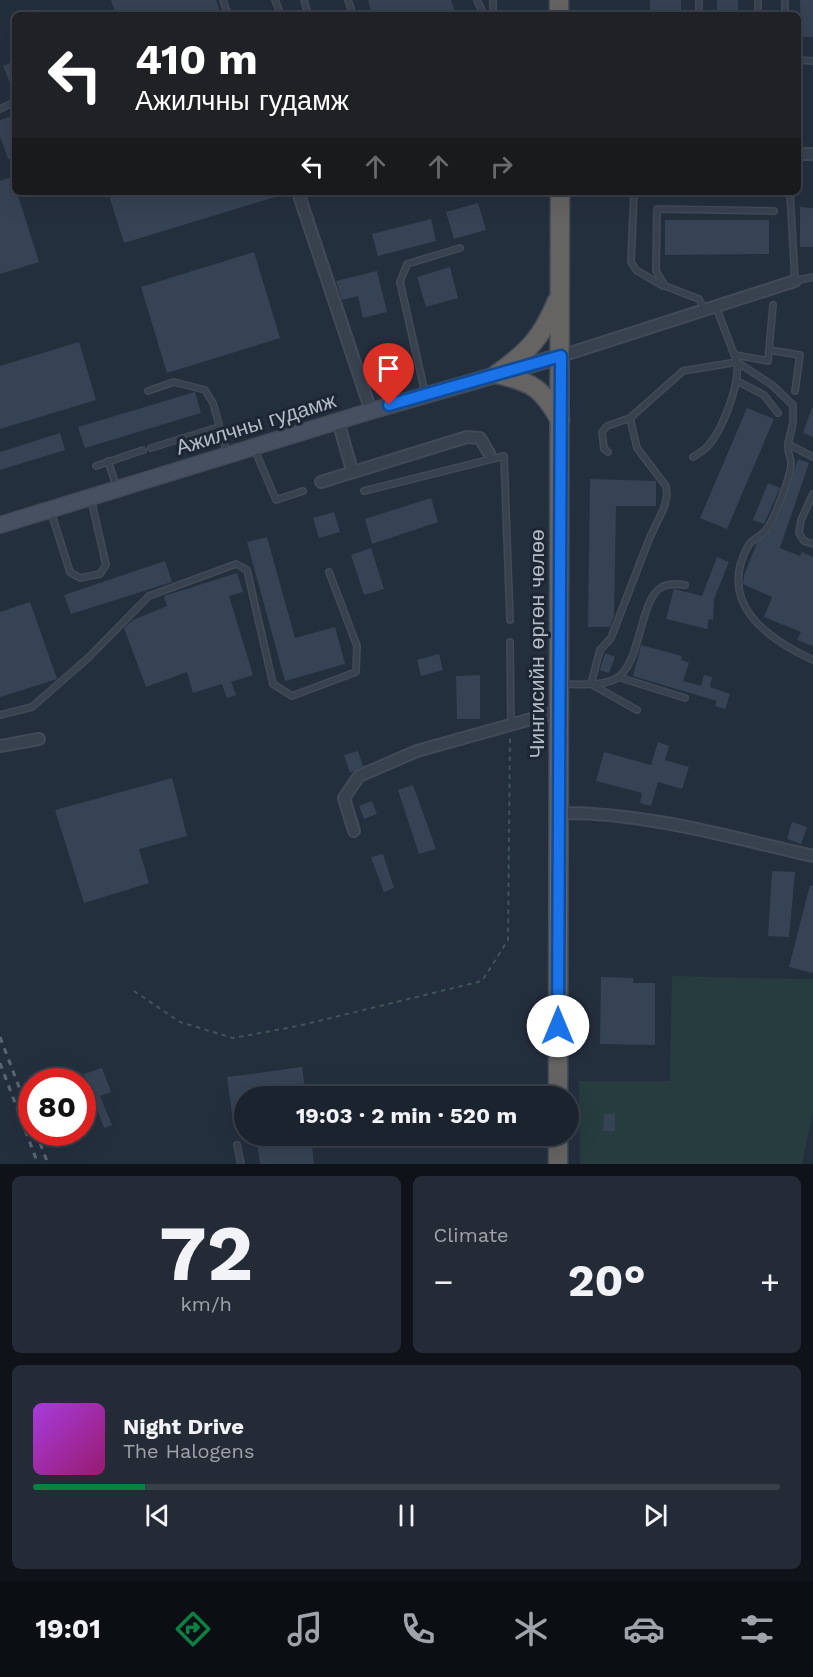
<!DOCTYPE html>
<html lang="en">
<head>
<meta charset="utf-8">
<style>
  body { margin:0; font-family:"Work Sans",sans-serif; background:#242b36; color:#f1f3f6; height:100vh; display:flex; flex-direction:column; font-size:22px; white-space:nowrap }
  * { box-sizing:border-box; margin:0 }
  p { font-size:20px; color:#a0a4aa }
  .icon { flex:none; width:33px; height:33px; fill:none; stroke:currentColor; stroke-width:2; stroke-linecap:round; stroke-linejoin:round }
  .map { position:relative; height:1164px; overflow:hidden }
  .drawer { display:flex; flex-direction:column; gap:12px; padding:12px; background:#0f1319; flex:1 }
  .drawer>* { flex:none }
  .top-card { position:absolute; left:12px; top:12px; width:789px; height:183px; border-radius:9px; box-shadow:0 6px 24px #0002,0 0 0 2px #39404a; background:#202124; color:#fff; overflow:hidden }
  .speed { position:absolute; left:18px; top:1068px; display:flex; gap:12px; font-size:30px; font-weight:700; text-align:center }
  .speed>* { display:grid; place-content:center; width:78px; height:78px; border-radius:50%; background:#1b232e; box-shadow:0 6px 24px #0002,0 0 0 2px #39404a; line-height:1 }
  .speed .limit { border:9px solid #d22; background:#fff; color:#111 }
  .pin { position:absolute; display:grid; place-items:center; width:51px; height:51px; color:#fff; margin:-62px -26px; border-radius:50% 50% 50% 0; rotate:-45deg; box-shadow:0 0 6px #0007 }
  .pin .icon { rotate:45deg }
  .me { position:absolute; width:66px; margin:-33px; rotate:0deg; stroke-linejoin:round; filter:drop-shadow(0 0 4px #0008) }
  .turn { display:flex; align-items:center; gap:21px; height:126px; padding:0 24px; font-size:27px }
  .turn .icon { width:78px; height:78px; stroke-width:2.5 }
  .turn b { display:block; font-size:42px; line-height:51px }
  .lanes { display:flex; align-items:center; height:57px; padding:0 24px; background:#0003; justify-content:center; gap:30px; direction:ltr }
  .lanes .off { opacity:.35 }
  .big { font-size:45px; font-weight:700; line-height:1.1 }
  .drawer .tile { flex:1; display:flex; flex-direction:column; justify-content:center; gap:9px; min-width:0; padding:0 21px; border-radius:9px; background:#242b36 }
  .drawer .dial { align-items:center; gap:0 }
  .dial b { font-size:78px; line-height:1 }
  .song { display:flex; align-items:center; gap:18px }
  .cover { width:72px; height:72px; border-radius:9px; background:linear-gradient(135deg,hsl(280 70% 55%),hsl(320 70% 35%)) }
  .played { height:6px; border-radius:3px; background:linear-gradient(90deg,#0b8043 15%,#39404a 15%) }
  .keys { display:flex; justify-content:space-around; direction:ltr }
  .heat { display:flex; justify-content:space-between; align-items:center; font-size:33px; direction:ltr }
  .drawer .tiles { flex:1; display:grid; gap:12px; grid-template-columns:1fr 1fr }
  .tile:last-child { grid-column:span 2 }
  .trip { position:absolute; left:234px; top:1086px; width:345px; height:60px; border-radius:30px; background:#1b232e; box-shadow:0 6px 24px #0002,0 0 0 2px #39404a; font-weight:700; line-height:60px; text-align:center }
  .tab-bar { display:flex; height:96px; justify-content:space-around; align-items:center; background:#0b0e12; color:#a0a4aa }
  .tab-bar .icon { width:42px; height:42px }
  .tab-bar .active { color:#0b8043 }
  .tab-bar b { font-size:27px; color:#f1f3f6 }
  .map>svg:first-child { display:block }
  .green { fill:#263c3f }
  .building { fill:#364354 }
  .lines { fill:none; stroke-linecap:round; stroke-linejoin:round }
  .service-casing { stroke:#414a57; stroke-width:8 }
  .minor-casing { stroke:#414a57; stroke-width:14 }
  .secondary-casing { stroke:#414a57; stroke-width:18 }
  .trunk-casing { stroke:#434c59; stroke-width:21 }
  .path { stroke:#3f5557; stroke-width:2; stroke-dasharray:4.5 4.5; stroke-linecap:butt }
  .service { stroke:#38414e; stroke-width:5 }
  .minor { stroke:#38414e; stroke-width:10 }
  .secondary { stroke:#465061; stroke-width:15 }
  .trunk { stroke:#656462; stroke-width:18 }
  .rail { stroke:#5a6575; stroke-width:3; stroke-dasharray:6 6; stroke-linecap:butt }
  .route-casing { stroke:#114b97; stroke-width:15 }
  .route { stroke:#1a73e8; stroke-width:10 }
  .labels { text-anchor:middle; stroke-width:6; stroke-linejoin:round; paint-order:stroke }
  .street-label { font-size:21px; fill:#b4bcc9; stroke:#1d2633 }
</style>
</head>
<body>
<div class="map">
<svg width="813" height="1164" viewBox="0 0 813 1164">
  <rect width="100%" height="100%" fill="#242f3e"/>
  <path class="green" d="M672 976 813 979V1112L802 1164H580L579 1081H670Z"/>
  <g class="building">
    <path d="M111 0H216L221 15H116Z"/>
    <path d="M368 0H451L456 15H372Z"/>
    <rect x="650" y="0" width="31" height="15"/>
    <rect x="717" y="0" width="21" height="15"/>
    <path d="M800 0H813V37H801Z"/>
    <path d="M15 61V95L3 66Z"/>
    <path d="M15 115V157L8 159 0 136V120Z"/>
    <path d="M12 177 39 262 0 274V181Z"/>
    <path d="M108 192H285V194L124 243Z"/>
    <path d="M478 203 486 230 454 239 446 212Z"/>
    <path d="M800 207 813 208V247H800Z"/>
    <path d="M431 219 436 241 378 256 372 234Z"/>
    <path d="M665 220H769V254L665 255Z"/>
    <path d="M254 252 280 338 167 373 141 287Z"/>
    <path d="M450 267 458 298 426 307 417 277Z"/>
    <path d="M377 271 387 312 363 318 358 296 342 300 336 281Z"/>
    <path d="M79 342 96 400 0 429V366Z"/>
    <path d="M195 392 201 413 85 448 78 427Z"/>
    <path d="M747 408 774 419 727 529 700 518Z"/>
    <path d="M812 408H813V437L803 433Z"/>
    <path d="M60 433 65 450 0 470V452Z"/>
    <path d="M798 459 809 463 780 548 800 556 802 552 813 557V646L797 640 801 632 764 617 772 597 743 584 744 575 757 543 772 529 781 511Z"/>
    <path d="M590 479 656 481V506H616L614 616 610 627H588Z"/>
    <path d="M768 483 780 488 764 524 753 520Z"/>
    <path d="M431 498 438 522 372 544 365 519Z"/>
    <path d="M334 512 340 532 319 538 313 518Z"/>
    <path d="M267 537 295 638 335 627 345 664 285 681 247 542Z"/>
    <path d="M371 548 384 589 364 595 351 555Z"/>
    <path d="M717 557 729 562 714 599 713 620 709 619 707 629 666 619 674 589 702 596Z"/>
    <path d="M165 561 172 582 71 614 64 595Z"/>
    <path d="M237 573 243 592 229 596 253 675 231 682 236 695 227 698 222 684 193 693 187 672 146 687 124 628 133 620 167 606 164 596Z"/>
    <path d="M30 602 57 679 0 697V612Z"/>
    <path d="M641 645 682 656 681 660 689 663 683 681 701 686 704 675 712 677 710 687 730 694 725 709 715 706 717 701 633 676Z"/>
    <path d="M605 653 615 657 609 673 600 670Z"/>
    <path d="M439 654 443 670 421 676 417 660Z"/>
    <path d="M480 675V719H457L456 676Z"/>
    <path d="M658 742 669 746 665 760 689 767 682 789 658 782 651 806 640 803 642 793 596 781 604 752 651 765Z"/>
    <path d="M358 751 363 766 350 773 344 755Z"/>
    <path d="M172 778 187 836 139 849 149 883 84 903 55 810Z"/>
    <path d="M413 785 436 849 419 854 398 790Z"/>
    <path d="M372 801 377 814 364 819 359 806Z"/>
    <path d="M792 822 807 827 801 844 787 839Z"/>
    <path d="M383 854 394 888 384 892 371 857Z"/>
    <path d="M772 871 795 872 789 937 768 936Z"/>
    <path d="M810 885 813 886V973L789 967Z"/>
    <path d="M601 977 633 978V983H655V1045L600 1044Z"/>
    <path d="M302 1067 306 1096H244V1118L233 1120 227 1077Z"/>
    <path d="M102 1068 111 1092 100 1096 112 1125 104 1128 84 1074Z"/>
    <path d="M604 1114H615V1131H603Z"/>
    <path d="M256 1136H311L314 1164H260Z"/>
  </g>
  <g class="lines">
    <defs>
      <g id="service">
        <path d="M223 0 228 15"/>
        <path d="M275 0 281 15"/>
        <path d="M304 0 308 15"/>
        <path d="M348 0 353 15"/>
        <path d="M477 0 484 15"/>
        <path d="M493 0V15"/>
        <path d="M758 0V15"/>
        <path d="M785 0V15"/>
        <path d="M103 14 104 15"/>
        <path d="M699 15V0"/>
        <path d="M798 60 813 61"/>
        <path d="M0 109 15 102"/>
        <path d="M634 192 631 262 636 270 663 286"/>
        <path d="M790 192 795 281 813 277"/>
        <path d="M716 307 737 362 772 385 793 405V423L788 444 813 457"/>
        <path d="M705 311 699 299 665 286 656 271 657 209 774 211"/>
        <path d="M769 350 800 355 795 391"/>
        <path d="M735 355 768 361 773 305"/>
        <path d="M737 381 764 395 778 413"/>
        <path d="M148 391 174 382 205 390 213 403 227 454"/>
        <path d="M425 393 400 282 407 264 460 248"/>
        <path d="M788 444C787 451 790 456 791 462 792 473 773 524 765 531 760 537 752 539 748 546 717 603 766 638 813 660"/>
        <path d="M151 448 219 427"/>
        <path d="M254 448 276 500 303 491"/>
        <path d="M608 452 604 449 602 432 607 426 630 418"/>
        <path d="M108 461 117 488"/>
        <path d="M96 466 143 450"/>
        <path d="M364 491 504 456 510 620"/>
        <path d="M813 494 801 520 799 533 804 541 813 544"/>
        <path d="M51 512 70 572 80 578 100 574 106 565 91 499"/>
        <path d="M510 642 511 724"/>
        <path d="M618 677 685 698"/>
        <path d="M562 684C578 684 602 687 617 678 642 662 639 599 662 587 668 583 677 584 685 585"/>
        <path d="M637 710 591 684 600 650 611 638 650 537 664 508 667 495 666 486 637 448 630 418 683 371 737 362C740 384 723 429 708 446 704 450 698 454 693 457"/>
        <path d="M0 715 32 707 88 658 149 596 236 564 247 570 273 684 292 696 356 672 357 646 329 572"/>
        <path d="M237 1145 241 1164"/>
      </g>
      <g id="minor">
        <path d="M798 154H813"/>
        <path d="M298 192 371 411"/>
        <path d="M561 356 795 281"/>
        <path d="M338 421 352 470"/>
        <path d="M321 482 467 437 480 438 489 453"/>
        <path d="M0 746 39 739"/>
        <path d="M559 813C646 812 729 837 813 856"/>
        <path d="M354 831 344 798 359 776 417 751 560 711"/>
      </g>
      <path id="secondary" d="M0 525 371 411 561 356"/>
      <g id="trunk">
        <path d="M559 0V15"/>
        <path d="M497 374C529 351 542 337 557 301"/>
        <path d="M497 374C532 382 542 388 560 420"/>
        <path d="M558 1096 560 192"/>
        <path d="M558 1164V1136"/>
      </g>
    </defs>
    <use href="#service" class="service-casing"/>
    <use href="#minor" class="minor-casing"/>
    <use href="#secondary" class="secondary-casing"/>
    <use href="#trunk" class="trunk-casing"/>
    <path class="path" d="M134 991 180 1022 233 1038 298 1026 482 981 508 940 510 736"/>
    <use href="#service" class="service"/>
    <use href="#minor" class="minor"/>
    <use href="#secondary" class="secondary"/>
    <use href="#trunk" class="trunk"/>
    <g class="rail">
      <path d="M0 1037 32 1121"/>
      <path d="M0 1063 38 1164"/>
      <path d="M36 1132 48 1164"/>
    </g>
  </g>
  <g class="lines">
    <defs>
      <path id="route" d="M389 405 561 356 558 1026"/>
    </defs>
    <use href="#route" class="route-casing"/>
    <use href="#route" class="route"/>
  </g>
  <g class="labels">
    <g class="street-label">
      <text transform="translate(256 424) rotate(-17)" y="7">Ажилчны гудамж</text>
      <text transform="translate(537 644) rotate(-90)" y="7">Чингисийн өргөн чөлөө</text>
    </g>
  </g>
</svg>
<div class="speed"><div class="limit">80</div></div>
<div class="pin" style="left:389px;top:405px;background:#d93025"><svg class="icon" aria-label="arrive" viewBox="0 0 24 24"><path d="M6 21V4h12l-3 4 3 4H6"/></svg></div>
<svg class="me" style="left:558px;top:1026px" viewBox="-20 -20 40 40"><circle r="19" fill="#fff"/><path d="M0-13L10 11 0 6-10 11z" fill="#1a73e8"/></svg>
<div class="trip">19:03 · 2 min · 520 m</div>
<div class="top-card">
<div class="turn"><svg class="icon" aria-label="left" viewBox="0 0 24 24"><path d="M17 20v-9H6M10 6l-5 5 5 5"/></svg><div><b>410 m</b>Ажилчны гудамж</div></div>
<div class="lanes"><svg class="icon" aria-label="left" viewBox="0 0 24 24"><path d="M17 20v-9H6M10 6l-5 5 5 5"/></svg><svg class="icon off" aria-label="ahead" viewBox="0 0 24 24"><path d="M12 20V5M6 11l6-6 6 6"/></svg><svg class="icon off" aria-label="ahead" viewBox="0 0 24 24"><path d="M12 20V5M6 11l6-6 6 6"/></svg><svg class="icon off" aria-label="right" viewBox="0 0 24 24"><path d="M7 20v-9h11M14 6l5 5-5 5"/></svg></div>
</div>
</div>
<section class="drawer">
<div class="tiles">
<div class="tile dial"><b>72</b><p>km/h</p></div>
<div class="tile"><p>Climate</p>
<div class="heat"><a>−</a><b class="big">20°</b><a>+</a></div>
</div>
<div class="tile">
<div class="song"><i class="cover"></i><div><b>Night Drive</b><p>The Halogens</p></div></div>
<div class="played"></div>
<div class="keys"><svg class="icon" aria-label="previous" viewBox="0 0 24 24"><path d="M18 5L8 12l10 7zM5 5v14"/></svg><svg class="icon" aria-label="pause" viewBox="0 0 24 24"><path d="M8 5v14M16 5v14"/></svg><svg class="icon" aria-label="next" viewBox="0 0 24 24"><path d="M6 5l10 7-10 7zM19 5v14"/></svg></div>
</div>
</div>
</section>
<nav class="tab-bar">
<b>19:01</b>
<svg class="icon active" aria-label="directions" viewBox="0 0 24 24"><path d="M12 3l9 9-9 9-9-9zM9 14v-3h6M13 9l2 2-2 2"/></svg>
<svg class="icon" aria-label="music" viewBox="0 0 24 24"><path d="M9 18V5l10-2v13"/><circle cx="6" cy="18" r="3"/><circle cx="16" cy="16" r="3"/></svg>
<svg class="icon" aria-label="phone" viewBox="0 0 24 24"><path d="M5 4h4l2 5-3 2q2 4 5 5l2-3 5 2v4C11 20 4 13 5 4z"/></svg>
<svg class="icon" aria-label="climate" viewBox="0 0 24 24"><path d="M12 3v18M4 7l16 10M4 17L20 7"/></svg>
<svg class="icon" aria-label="car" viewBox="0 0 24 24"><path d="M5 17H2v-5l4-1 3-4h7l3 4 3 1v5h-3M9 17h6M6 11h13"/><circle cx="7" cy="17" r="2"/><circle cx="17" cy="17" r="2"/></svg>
<svg class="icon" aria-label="filters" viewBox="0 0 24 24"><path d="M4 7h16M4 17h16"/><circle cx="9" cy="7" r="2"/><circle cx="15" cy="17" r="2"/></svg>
</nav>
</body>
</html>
